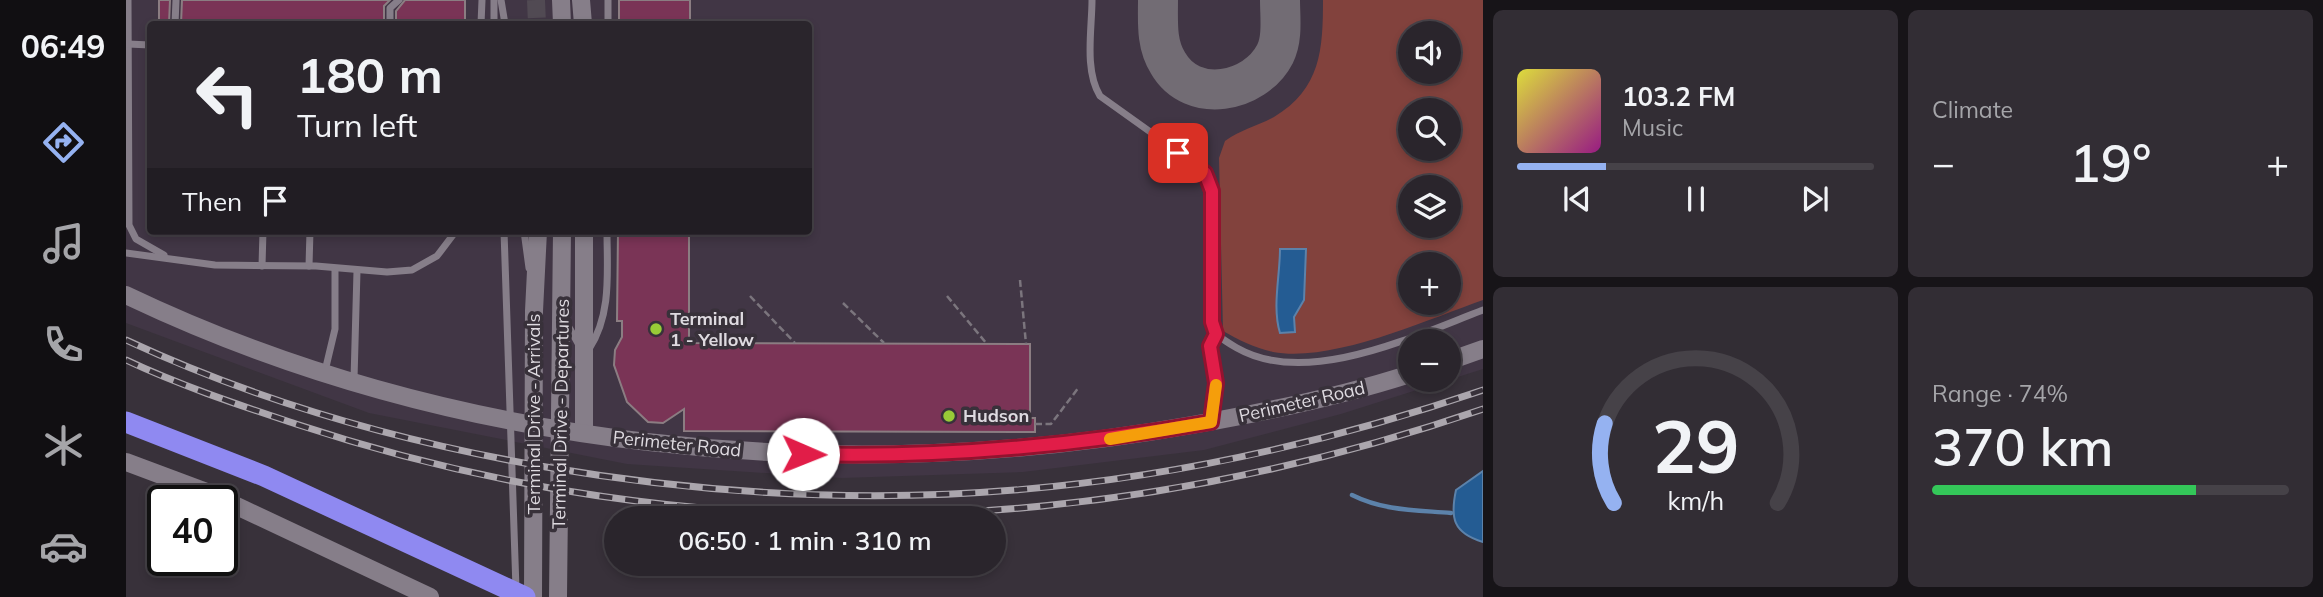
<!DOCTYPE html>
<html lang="en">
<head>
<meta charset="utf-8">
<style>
  body { margin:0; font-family:Mulish,sans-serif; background:#322d34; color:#f1f3f6; height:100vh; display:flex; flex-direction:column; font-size:26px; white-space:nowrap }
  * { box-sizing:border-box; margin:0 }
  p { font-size:23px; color:#a5a5a9 }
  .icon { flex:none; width:38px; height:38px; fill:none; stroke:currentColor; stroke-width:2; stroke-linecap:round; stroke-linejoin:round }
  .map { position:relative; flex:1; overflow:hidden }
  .panel { display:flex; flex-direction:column; gap:10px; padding:10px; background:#171418; width:840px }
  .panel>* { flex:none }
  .top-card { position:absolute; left:21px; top:21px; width:665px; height:214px; border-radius:7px; box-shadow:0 4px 10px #0003,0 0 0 2px #464248; background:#2a252c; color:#f1f3f6; overflow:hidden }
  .fabs { position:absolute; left:1272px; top:21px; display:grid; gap:14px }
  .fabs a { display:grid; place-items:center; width:63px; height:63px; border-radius:50%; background:#2a252c; box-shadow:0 4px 10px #0003,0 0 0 2px #464248; font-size:35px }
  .speed { position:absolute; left:21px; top:485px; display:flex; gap:14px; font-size:35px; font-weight:700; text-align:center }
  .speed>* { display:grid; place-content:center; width:91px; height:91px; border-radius:50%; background:#2a252c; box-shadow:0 4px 10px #0003,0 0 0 2px #464248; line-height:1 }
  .speed .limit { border:4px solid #111; border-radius:10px; background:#fff; color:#111 }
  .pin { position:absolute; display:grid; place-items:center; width:60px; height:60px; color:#fff; margin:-30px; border-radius:14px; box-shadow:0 4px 10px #0006 }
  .me { position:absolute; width:77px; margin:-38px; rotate:91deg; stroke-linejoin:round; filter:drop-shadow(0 0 5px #0008) }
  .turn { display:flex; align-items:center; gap:24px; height:147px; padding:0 35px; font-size:32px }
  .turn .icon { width:91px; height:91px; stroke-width:2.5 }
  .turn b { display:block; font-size:49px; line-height:60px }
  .then { display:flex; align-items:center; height:66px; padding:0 35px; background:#0003; gap:14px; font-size:26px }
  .big { font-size:52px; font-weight:600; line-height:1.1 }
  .panel .widget { flex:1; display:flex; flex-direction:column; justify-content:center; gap:10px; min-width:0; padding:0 24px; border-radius:10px; background:#322d34 }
  .panel .dial { align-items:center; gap:0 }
  .dial svg { height:182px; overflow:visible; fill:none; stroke:#464248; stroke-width:7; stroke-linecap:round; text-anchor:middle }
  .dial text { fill:#f1f3f6; stroke:none }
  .song { display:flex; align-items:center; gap:21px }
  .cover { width:84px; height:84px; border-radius:10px; background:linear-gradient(135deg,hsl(60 70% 55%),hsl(310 70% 35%)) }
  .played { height:7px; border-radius:4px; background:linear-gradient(90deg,#95b2f1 25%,#464248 25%) }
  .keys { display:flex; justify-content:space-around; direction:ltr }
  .heat { display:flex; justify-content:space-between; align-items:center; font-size:38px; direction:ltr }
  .charge { height:10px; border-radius:5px; background:linear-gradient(90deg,#34c759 74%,#464248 0) }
  .panel .tiles { flex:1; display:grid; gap:10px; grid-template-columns:repeat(2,1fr) }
  .trip { position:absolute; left:478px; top:506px; width:402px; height:70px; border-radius:35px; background:#2a252c; box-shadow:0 4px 10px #0003,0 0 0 2px #464248; font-weight:600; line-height:70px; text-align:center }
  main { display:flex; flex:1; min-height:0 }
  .menu { display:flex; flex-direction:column; width:126px; justify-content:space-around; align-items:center; background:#110f12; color:#a5a5a9 }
  .menu .icon { width:49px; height:49px }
  .menu .on { color:#95b2f1 }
  .menu b { font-size:32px; color:#f1f3f6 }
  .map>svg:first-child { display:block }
  .built { fill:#413645; fill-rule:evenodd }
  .green { fill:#82423d; fill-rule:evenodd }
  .water { fill:#245c93; stroke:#5c82aa; stroke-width:2 }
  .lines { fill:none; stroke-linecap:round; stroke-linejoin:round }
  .stream { stroke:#5c82aa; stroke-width:4.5 }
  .taxiway { stroke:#726c74; stroke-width:40 }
  .building { fill:#7a3456; stroke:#8b7d82; stroke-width:2 }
  .tertiary-tunnel { stroke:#514a53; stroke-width:18; stroke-dasharray:18 9; stroke-linecap:butt }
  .path { stroke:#7b757d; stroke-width:2.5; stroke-dasharray:7 3.5; stroke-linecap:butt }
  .service { stroke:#867e89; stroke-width:7 }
  .tertiary { stroke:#867e89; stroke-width:18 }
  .motorway { stroke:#8f89f1; stroke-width:21 }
  .rail-casing { stroke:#aba6ad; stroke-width:7 }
  .rail { stroke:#38313a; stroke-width:4.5; stroke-dasharray:13; stroke-linecap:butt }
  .route-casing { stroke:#92132f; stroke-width:18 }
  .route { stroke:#e11d48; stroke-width:12 }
  .slow { stroke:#f59e0b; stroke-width:12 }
  .poi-dot { fill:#98cb37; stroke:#38313a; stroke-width:2.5 }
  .labels { text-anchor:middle; stroke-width:7; stroke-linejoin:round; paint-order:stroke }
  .poi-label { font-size:18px; font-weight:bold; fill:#dedae0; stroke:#38313a; text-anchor:start }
  .street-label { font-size:18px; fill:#dedae0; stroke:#38313a }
</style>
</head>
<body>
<main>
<nav class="menu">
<b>06:49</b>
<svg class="icon on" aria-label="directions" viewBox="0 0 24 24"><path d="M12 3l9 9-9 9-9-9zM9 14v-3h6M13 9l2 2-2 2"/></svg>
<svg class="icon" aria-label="music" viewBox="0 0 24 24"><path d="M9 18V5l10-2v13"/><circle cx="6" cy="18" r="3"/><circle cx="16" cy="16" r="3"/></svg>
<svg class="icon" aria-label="phone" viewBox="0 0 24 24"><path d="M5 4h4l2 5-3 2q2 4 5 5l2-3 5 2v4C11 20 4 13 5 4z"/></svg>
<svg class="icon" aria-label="climate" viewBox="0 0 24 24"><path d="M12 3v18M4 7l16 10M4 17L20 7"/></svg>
<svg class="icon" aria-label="car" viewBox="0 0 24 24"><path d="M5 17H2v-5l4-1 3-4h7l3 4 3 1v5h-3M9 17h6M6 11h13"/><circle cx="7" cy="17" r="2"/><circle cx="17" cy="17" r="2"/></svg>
</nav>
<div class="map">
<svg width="1357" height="597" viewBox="0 0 1357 597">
  <rect width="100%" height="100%" fill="#38313a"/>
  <path class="built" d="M0 0H1357V369L1215 414 1078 450 897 472 716 478 501 464 243 413 0 323ZM24 24H682V231H24ZM1284 33H1323V72H1284ZM1284 110H1323V149H1284ZM1284 187H1323V226H1284ZM1284 264H1323V303H1284ZM1284 341H1323V380H1284Z"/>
  <path class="green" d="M1197 0H1357V300C1300 320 1206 363 1147 352 1129 348 1113 340 1097 331L1093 158 1099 141C1114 130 1132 126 1148 117 1195 89 1197 49 1197 0ZM1284 33H1323V72H1284ZM1284 110H1323V149H1284ZM1284 187H1323V226H1284ZM1284 264H1323V303H1284Z"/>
  <g class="water">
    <path d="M1154 249H1180L1178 300 1168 317 1169 332 1154 333C1146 307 1154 276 1154 249Z"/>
    <path d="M1357 471V542C1327 533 1324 518 1330 490Z"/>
  </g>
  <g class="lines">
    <path class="stream" d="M1226 495C1258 511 1290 510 1325 513"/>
    <path class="taxiway" d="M1032 0C1032 22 1030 44 1042 63 1066 105 1129 93 1149 54 1157 38 1154 17 1154 0"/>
  </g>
  <g class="building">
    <path d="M33 0H44L43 24H33Z"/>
    <path d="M56 0H264L258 6V24H55Z"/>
    <path d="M279 0H339V24H270V11Z"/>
    <rect x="493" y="0" width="71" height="24"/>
    <path d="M492 231H563V343L904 344V418H909V432L558 431V409L537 423 522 422 501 402 488 365 489 350 496 337V321H491Z"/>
  </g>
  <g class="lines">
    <path class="tertiary-tunnel" d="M410 0 411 24"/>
    <g class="path">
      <path d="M894 280 900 344"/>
      <path d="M624 296 669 343"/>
      <path d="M821 296 861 344"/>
      <path d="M717 303 758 343"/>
      <path d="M909 424H925L953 387"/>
    </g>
    <g class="service">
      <path d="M2 0 3 225 10 239 38 255"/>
      <path d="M375 0 379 24"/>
      <path d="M966 0C966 29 958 70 974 96L1072 166 1084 183 1087 200 1086 322C1089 336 1099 341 1111 348 1181 388 1288 336 1357 310"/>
      <path d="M49 24 50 0"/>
      <path d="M264 24V8L273 0"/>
      <path d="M355 24 356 0"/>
      <path d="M368 24V0"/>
      <path d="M482 24V0"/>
      <path d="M2 44 24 45"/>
      <path d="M378 231 390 589"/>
      <path d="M398 231 403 268"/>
      <path d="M0 253 89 265 190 266 261 272 286 270 311 256 330 231"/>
      <path d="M136 266 137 231"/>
      <path d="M183 266 184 231"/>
      <path d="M440 322 453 345"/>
      <path d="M463 349C486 314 481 271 481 231"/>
      <path d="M199 371 209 329V269"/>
      <path d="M228 379 231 271"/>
      <path d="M1085 421 1090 383 1084 346 1090 334"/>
    </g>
    <g class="tertiary">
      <path d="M435 0 436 24"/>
      <path d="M455 0 457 24"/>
      <path d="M458 231V433"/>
      <path d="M0 295C327 451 712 488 1066 425 1140 412 1213 397 1284 374"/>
      <path d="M1323 361 1357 349"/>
      <path d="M0 462 83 493 304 597"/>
      <path d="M407 597 408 311 412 231"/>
      <path d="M432 597 436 231"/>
    </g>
    <path class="motorway" d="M0 422 138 476 399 597"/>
    <defs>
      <g id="rail">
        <path d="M0 340C133 402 276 442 420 467 749 523 1042 497 1357 390"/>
        <path d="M0 360C55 386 113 405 170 424 561 553 969 542 1357 409"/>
      </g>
    </defs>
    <use href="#rail" class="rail-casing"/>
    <use href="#rail" class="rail"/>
  </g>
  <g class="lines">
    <defs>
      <path id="route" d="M677 454C815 458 949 446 1085 422L1090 383 1084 346 1090 334 1086 322V191L1079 173 1052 153"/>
    </defs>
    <use href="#route" class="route-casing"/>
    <use href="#route" class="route"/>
    <path class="slow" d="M984 439 1085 422 1090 385"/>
  </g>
  <g class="poi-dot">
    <circle cx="530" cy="329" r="7"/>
    <circle cx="823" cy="416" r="7"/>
  </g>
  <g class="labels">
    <g class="poi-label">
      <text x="544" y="325">Terminal<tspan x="544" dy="21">1 - Yellow</tspan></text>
      <text x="837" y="422">Hudson</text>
    </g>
    <g class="street-label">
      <text transform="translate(1176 402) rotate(-13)" y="6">Perimeter Road</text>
      <text transform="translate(408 414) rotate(-90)" y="6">Terminal Drive - Arrivals</text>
      <text transform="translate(435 414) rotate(-89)" y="6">Terminal Drive - Departures</text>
      <text transform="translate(551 444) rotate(6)" y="6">Perimeter Road</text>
    </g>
  </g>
</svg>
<div class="fabs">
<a><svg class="icon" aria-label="sound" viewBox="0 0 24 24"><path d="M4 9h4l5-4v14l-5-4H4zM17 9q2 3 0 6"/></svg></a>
<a><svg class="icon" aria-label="search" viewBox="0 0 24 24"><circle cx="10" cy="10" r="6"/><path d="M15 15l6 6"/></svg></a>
<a><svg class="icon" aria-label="layers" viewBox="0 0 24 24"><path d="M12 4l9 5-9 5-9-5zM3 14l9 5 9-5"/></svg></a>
<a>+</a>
<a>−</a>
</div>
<div class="speed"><div class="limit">40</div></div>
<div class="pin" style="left:1052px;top:153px;background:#d93025"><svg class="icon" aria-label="arrive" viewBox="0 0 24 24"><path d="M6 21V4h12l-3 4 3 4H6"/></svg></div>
<svg class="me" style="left:677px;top:454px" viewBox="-20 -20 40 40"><circle r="19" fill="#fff"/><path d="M0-13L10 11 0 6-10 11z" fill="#e11d48"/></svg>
<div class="trip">06:50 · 1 min · 310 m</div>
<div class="top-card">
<div class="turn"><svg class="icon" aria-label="left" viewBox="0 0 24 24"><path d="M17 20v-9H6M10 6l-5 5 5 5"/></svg><div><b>180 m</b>Turn left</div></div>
<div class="then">Then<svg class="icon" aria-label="arrive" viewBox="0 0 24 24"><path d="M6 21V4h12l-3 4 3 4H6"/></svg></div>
</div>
</div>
<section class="panel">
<div class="tiles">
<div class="widget">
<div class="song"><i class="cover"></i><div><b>103.2 FM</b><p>Music</p></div></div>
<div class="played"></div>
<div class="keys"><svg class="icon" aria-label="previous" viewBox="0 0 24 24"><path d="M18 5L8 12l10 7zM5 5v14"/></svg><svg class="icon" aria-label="pause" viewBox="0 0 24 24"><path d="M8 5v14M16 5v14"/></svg><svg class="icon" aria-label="next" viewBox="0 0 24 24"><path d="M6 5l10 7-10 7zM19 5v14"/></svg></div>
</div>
<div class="widget"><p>Climate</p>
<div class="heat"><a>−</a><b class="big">19°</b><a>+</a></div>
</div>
<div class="widget dial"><svg viewBox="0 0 100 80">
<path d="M14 69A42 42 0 1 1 86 69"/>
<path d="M14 69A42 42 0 0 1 10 34" stroke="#95b2f1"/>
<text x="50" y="56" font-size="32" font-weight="700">29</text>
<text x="50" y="72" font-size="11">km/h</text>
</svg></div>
<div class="widget"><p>Range · 74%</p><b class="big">370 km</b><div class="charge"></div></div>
</div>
</section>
</main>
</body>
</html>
